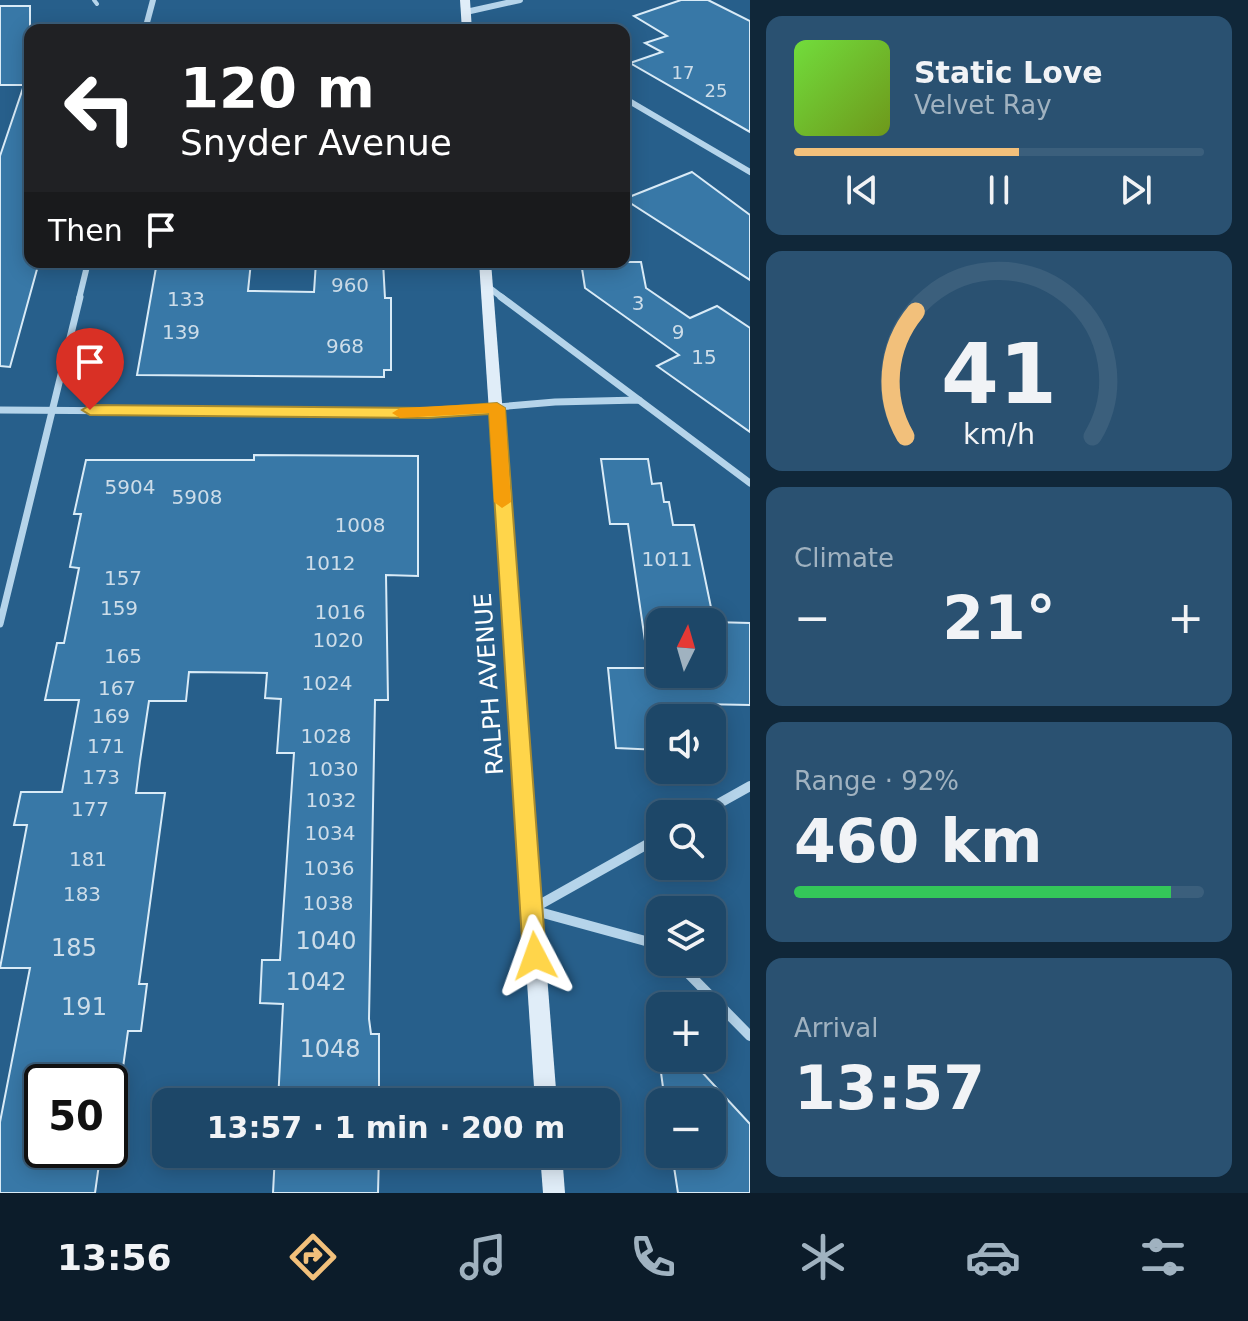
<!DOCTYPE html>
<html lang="en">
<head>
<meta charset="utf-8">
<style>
  body { margin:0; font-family:"DejaVu Sans",sans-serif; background:#2a5171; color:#f1f3f6; height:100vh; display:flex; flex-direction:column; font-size:30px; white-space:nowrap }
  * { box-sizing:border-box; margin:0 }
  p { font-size:26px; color:#a0b2c0 }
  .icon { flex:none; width:44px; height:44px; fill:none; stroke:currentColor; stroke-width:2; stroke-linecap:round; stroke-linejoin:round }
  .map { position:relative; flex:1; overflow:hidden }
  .sheet { display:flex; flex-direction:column; gap:16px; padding:16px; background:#102739; width:498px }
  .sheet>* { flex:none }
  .hud { position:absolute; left:24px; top:24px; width:606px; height:244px; border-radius:16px; box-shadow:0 4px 20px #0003,0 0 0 2px #3b5f7c; background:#202124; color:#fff; overflow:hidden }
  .needle { width:52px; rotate:5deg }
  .buttons { position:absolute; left:646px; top:608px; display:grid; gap:16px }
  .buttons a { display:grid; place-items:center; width:80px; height:80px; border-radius:16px; background:#1d4768; box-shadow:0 4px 20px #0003,0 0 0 2px #3b5f7c; font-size:40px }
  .speed { position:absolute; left:24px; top:1064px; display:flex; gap:16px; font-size:40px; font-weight:700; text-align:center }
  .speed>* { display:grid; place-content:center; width:104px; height:104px; border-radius:50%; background:#1d4768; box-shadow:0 4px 20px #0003,0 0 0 2px #3b5f7c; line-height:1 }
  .speed .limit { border:4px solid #111; border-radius:12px; background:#fff; color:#111 }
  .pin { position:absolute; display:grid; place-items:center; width:68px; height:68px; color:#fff; margin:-82px -34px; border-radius:50% 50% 50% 0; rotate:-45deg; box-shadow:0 0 8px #0007 }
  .pin .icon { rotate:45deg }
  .me { position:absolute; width:88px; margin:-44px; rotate:356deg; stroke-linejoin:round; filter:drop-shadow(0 0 6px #0008) }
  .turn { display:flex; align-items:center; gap:28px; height:168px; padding:0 24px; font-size:36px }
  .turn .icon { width:104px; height:104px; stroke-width:2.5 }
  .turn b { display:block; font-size:56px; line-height:68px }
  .then { display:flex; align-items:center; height:76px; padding:0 24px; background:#0003; gap:16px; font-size:30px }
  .big { font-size:60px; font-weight:600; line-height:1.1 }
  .sheet .widget { flex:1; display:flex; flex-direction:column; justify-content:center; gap:12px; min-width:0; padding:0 28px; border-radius:16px; background:#2a5171 }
  .sheet .dial { align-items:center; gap:0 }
  .dial svg { height:208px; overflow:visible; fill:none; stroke:#3b5f7c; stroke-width:7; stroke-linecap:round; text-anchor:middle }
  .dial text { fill:#f1f3f6; stroke:none }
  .song { display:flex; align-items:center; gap:24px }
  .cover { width:96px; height:96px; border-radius:12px; background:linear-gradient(135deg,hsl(100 70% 55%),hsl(80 70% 35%)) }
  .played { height:8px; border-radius:4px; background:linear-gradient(90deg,#f2c07b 55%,#3b5f7c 55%) }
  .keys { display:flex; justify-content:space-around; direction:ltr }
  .heat { display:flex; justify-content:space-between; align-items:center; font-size:44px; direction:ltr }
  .charge { height:12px; border-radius:6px; background:linear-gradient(90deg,#34c759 92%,#3b5f7c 0) }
  .trip { position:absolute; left:152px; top:1088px; width:468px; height:80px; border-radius:16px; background:#1d4768; box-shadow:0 4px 20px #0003,0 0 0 2px #3b5f7c; font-weight:600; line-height:80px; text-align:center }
  .menu { display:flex; height:128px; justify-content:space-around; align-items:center; background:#0c1c2a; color:#a0b2c0 }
  .menu .icon { width:56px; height:56px }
  .menu .on { color:#f2c07b }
  .menu b { font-size:36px; color:#f1f3f6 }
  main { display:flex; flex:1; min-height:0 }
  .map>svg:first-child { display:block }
  .building { fill:#3878a7; stroke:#d9ebf7; stroke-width:2; fill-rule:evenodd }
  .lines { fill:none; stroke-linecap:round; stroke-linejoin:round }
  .service { stroke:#b5d4ea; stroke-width:4 }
  .minor-far2 { stroke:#b5d4ea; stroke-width:6 }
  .minor-far1 { stroke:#b5d4ea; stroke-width:7 }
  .minor { stroke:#b5d4ea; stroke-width:10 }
  .secondary { fill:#e0edf8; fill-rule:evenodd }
  .route { fill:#ffd54a; stroke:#a68a30; stroke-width:2 }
  .slow { fill:#f59e0b }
  .labels { text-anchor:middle; stroke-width:8; stroke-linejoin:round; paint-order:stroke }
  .far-number-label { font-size:18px; fill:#cddde9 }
  .number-label { font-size:20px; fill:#cddde9 }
  .street-label { font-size:24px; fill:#fff; stroke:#275f8b }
  .near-number-label { font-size:24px; fill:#cddde9 }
</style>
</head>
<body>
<main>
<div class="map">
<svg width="750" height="1193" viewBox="0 0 750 1193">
  <rect width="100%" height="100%" fill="#275f8b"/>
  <g class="building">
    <path d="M681 0H708L750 21V132L630 63 662 52 645 43 667 36 634 16Z"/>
    <path d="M0 6H30V262H39L10 367 0 366V156L24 85H0Z"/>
    <path d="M692 172 750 215V280L624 199Z"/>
    <path d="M157 262H251L248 291 314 292 316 262H383L385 298H391V370H384V377L137 375Z"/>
    <path d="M581 262H641L646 288 690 318 717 306 750 328V432L657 366 679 355 585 288Z"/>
    <path d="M254 455 418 456V576L386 575 388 700H375L369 1019 371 1034H379V1102H278L283 1004 260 1003 262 960H280L294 753H277L281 699 265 698 267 673 189 672 186 701H149L140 761 136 793H165L139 984H147L141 1031H128L121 1082H42V1150H101L95 1193H0V1122L30 968H0L27 825H14L21 792H62L79 700H45L57 643H64L79 568 70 567 81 514H74L86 460H254Z"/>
    <path d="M601 459H648L652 484 661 483 664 502H669L673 525H694L714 622 750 623V705L699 704 701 718H660V750L616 748 608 668H649L628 524H610ZM660 622H712V674H660Z"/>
    <path d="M659 1058H689L750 1124V1193H678L672 1154H712V1102H665Z"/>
    <path d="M275 1154H379L378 1193H273Z"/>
  </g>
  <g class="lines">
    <path class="service" d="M94 0 97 4"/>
    <g class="minor-far2">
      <path d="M466 12 520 0"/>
      <path d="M467 26 496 30"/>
      <path d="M145 30 153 0"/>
      <path d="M624 98 750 172"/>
      <path d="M487 286 504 299"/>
      <path d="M79 299 88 262"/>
    </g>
    <g class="minor-far1">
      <path d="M501 297 639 400"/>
      <path d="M0 410 428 413 555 402 639 400 750 483"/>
      <path d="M0 624 80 297"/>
    </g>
    <g class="minor">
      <path d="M700 814 750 786"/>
      <path d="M532 909 660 837"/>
      <path d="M532 910 660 945"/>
      <path d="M677 962 750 1036"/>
    </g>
    <g class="secondary">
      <path d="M460 0H470L472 30H462Z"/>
      <path d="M479 262H491L557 1102H535Z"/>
      <path d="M540 1154H562L565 1193H543Z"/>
    </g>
  </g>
  <path class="route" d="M497 403 505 408 546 956 543 963 535 966 527 963 523 956 489 414 428 418 90 415 82 410 90 405 428 408Z"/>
  <path class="slow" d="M497 403 505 408 511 502 502 508 494 502 489 413 400 418 392 413 400 408Z"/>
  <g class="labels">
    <g class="far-number-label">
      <text x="683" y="79">17</text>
      <text x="716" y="97">25</text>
    </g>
    <g class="number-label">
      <text x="350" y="292">960</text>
      <text x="186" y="306">133</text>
      <text x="638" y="310">3</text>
      <text x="181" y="339">139</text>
      <text x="678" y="339">9</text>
      <text x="345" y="353">968</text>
      <text x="704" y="364">15</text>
      <text x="130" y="494">5904</text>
      <text x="197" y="504">5908</text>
      <text x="360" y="532">1008</text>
      <text x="667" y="566">1011</text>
      <text x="330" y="570">1012</text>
      <text x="123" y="585">157</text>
      <text x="119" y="615">159</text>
      <text x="340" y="619">1016</text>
      <text x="338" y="647">1020</text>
      <text x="123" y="663">165</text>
      <text x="327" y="690">1024</text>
      <text x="117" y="695">167</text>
      <text x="111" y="723">169</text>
      <text x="326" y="743">1028</text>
      <text x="106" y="753">171</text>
      <text x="333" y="776">1030</text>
      <text x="101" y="784">173</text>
      <text x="331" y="807">1032</text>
      <text x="90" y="816">177</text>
      <text x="330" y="840">1034</text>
      <text x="88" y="866">181</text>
      <text x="329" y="875">1036</text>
      <text x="82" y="901">183</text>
      <text x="328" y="910">1038</text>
    </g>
    <g class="street-label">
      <text transform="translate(489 684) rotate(-94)" y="8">RALPH AVENUE</text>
    </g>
    <g class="near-number-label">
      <text x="326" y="949">1040</text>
      <text x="74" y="956">185</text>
      <text x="316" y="990">1042</text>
      <text x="84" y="1015">191</text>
      <text x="330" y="1057">1048</text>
    </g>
  </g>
</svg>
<div class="buttons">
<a><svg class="needle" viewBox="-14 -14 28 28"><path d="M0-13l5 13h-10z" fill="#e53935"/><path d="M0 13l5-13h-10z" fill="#a0b2c0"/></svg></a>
<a><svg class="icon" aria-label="sound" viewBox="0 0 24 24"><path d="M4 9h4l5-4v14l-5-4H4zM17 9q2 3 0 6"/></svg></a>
<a><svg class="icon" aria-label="search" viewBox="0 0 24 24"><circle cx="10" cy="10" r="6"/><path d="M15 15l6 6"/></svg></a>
<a><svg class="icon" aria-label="layers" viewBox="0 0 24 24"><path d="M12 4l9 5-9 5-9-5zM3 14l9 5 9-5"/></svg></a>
<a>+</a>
<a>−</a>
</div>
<div class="speed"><div class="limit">50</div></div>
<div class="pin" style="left:90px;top:410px;background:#d93025"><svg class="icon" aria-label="arrive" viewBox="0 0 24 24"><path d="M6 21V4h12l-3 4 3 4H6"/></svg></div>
<svg class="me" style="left:535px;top:956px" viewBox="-20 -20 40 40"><path d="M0-17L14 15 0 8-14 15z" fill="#ffd54a" stroke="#fff" stroke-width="4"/></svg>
<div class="trip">13:57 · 1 min · 200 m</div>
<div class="hud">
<div class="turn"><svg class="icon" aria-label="left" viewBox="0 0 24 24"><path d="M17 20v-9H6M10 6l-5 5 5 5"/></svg><div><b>120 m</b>Snyder Avenue</div></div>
<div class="then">Then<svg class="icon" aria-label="arrive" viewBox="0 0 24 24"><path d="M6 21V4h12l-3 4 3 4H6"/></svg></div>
</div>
</div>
<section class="sheet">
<div class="widget">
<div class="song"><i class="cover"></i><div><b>Static Love</b><p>Velvet Ray</p></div></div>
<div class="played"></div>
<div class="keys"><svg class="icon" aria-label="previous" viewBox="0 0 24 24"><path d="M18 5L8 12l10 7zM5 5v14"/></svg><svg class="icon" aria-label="pause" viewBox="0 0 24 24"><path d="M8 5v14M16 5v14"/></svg><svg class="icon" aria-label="next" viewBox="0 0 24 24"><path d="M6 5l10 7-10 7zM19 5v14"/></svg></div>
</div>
<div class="widget dial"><svg viewBox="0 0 100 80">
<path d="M14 69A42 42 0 1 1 86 69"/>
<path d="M14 69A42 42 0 0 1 18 21" stroke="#f2c07b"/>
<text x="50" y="56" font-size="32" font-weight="700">41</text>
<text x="50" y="72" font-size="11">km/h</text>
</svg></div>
<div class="widget"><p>Climate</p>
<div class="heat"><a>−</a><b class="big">21°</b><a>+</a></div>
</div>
<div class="widget"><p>Range · 92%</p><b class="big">460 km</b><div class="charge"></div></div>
<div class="widget"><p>Arrival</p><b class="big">13:57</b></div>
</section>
</main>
<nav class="menu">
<b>13:56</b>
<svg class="icon on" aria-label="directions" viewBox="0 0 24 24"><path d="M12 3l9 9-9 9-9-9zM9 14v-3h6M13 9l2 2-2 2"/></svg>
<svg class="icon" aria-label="music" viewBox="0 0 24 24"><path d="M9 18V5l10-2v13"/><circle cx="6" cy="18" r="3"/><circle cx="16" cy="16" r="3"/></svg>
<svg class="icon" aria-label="phone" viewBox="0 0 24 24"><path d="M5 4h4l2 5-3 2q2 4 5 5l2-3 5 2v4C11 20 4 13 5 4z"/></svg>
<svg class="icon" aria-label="climate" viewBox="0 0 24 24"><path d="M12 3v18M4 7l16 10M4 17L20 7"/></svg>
<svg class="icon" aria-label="car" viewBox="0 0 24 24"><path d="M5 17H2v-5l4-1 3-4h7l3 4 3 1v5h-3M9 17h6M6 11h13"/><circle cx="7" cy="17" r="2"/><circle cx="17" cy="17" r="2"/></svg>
<svg class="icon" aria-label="filters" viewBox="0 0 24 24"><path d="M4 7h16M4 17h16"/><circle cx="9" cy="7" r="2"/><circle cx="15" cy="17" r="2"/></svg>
</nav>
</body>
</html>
